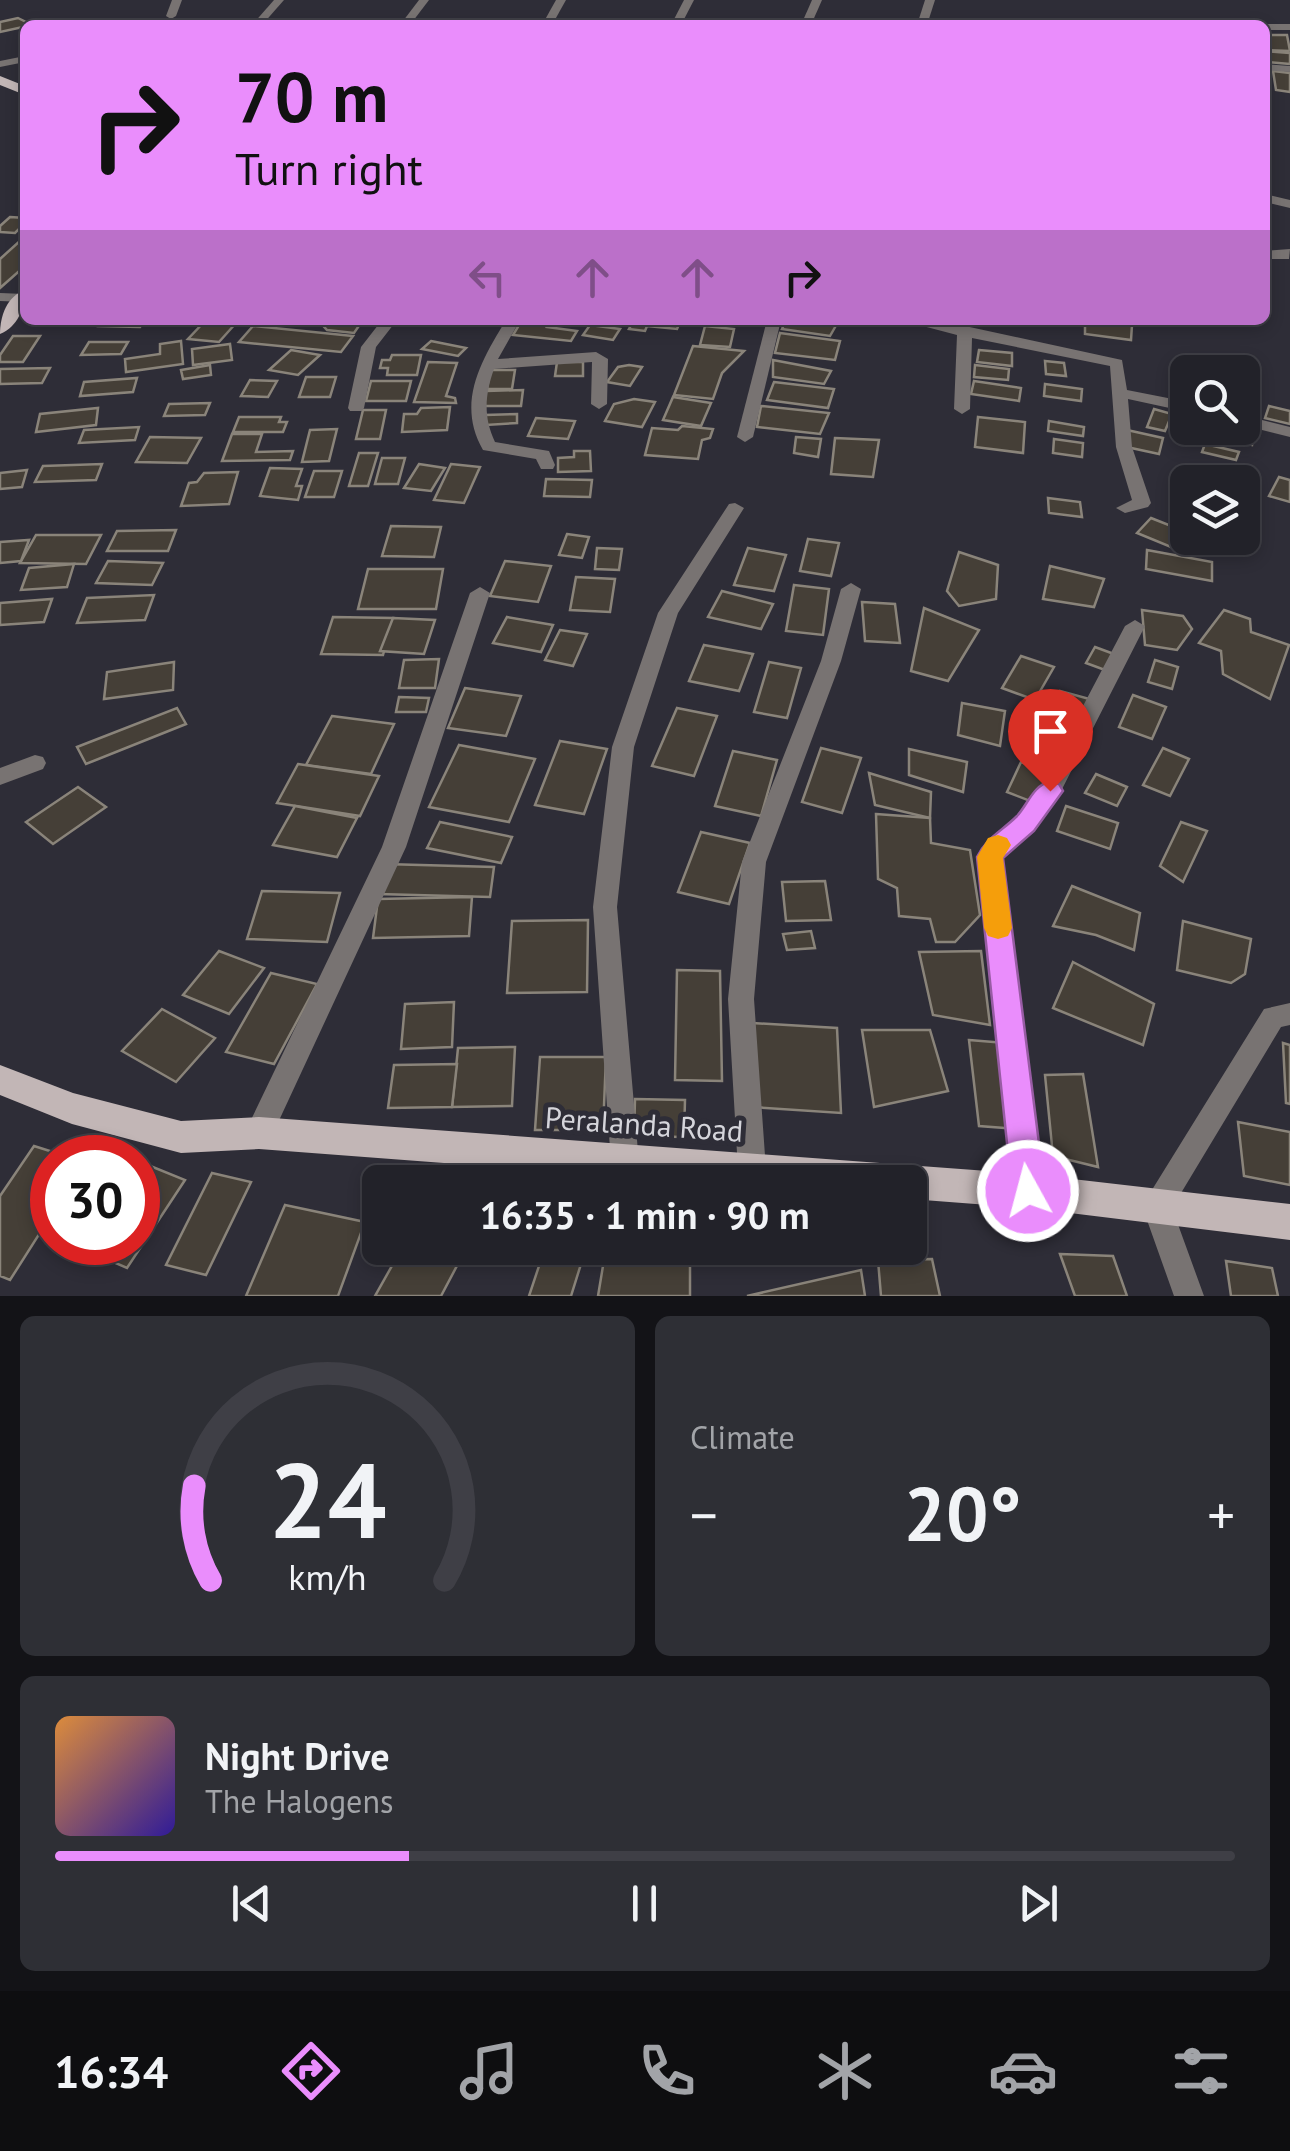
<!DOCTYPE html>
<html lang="en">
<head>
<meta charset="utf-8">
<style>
  body { margin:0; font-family:"PT Sans",sans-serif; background:#2e2f35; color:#f1f3f6; height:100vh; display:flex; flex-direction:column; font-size:38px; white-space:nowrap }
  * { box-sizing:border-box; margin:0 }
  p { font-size:32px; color:#a2a4a8 }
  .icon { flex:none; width:55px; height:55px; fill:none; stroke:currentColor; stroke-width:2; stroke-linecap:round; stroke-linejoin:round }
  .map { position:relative; height:1296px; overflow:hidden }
  .panel { display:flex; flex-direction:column; gap:20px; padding:20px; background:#131317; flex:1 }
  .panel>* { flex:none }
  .hud { position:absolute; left:20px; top:20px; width:1250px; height:305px; border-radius:15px; box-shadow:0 5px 15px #0003,0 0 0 2px #3f3f46; background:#ea8dfc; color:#111; overflow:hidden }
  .tools { position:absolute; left:1170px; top:355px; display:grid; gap:20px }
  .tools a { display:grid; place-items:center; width:90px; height:90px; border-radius:15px; background:#222229; box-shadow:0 5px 15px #0003,0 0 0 2px #3f3f46; font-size:50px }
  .speed { position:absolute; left:30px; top:1135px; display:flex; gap:20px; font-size:50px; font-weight:700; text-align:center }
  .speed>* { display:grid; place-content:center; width:130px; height:130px; border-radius:50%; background:#222229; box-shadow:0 5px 15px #0003,0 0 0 2px #3f3f46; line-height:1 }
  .speed .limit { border:15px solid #d22; background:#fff; color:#111 }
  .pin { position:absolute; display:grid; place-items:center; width:85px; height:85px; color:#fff; margin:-102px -42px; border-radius:50% 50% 50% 0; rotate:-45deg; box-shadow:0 0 10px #0007 }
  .pin .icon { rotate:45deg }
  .me { position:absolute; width:110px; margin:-55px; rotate:353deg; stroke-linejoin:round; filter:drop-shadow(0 0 8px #0008) }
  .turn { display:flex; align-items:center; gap:35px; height:210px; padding:0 50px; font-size:45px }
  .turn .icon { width:130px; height:130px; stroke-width:2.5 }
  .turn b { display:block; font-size:70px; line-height:85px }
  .lanes { display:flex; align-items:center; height:95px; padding:0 50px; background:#0003; justify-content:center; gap:50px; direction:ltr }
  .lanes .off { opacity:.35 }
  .big { font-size:75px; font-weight:700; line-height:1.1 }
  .panel .widget { flex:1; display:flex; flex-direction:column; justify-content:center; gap:15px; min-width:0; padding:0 35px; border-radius:15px; background:#2e2f35 }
  .panel .dial { align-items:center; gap:0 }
  .dial svg { height:260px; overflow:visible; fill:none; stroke:#3f3f46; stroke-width:7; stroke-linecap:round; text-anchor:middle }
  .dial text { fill:#f1f3f6; stroke:none }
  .song { display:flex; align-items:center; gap:30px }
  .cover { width:120px; height:120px; border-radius:15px; background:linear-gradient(135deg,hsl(30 70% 55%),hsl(250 70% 35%)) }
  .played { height:10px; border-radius:5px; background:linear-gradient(90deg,#ea8dfc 30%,#3f3f46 30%) }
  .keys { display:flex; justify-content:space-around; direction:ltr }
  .heat { display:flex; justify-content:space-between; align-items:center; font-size:55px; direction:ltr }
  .panel .tiles { flex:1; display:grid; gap:20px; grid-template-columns:1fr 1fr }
  .widget:last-child { grid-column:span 2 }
  .trip { position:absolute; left:362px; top:1165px; width:565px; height:100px; border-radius:15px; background:#222229; box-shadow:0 5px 15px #0003,0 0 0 2px #3f3f46; font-weight:700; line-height:100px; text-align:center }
  .menu { display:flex; height:160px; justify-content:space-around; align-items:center; background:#0e0e10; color:#a2a4a8 }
  .menu .icon { width:70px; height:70px }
  .menu .current { color:#ea8dfc }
  .menu b { font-size:45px; color:#f1f3f6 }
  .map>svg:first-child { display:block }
  .building { fill:#453f37; stroke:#8a847a; stroke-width:2.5 }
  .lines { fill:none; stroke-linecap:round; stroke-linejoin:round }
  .street { fill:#787372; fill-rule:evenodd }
  .primary { fill:#c2b6b6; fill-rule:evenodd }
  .route { fill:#ea8dfc; stroke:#985ca4; stroke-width:2.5 }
  .slow { fill:#f59e0b }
  .labels { text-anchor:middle; stroke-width:10; stroke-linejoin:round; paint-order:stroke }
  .near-street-label { font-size:30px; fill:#d5d5db; stroke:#2e2d37 }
</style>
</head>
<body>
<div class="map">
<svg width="1290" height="1296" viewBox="0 0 1290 1296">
  <rect width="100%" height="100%" fill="#2e2d37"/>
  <g class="building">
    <path d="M18 18 32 25 0 32V22Z"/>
    <path d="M1265 35H1287L1290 51 1266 50Z"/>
    <path d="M1265 51 1290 53V64L1267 62Z"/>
    <path d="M1273 71 1290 73V92L1276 90Z"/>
    <path d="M10 217 25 218V223L15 233 0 232V226Z"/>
    <path d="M21 240H25V266L0 288V259Z"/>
    <path d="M104 320H145L140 327 99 326Z"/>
    <path d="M206 320H211L236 323 219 342 188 339Z"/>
    <path d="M318 320H363L354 333 327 330Z"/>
    <path d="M522 320H551L547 327 577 331 571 341 513 335Z"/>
    <path d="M634 320H681L677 329 647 326 645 331 629 329Z"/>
    <path d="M786 320H827L838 322 830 336 782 329Z"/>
    <path d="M1085 321 1132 325 1131 340 1085 334Z"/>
    <path d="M590 325 620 329 613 340 583 335Z"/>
    <path d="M253 326 353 336 341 352 239 342Z"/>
    <path d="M705 326 734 329 730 347 700 345Z"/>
    <path d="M780 333 840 341 835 360 775 353Z"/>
    <path d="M13 336H40L23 362H0V355Z"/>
    <path d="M181 341 183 364 126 372 125 359 160 354V344Z"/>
    <path d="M431 341 466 348 458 356 422 349Z"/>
    <path d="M89 342H128L121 354 81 355Z"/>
    <path d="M230 344 232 360 193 365 192 349Z"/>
    <path d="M693 346 744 351 722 373 713 399 674 395Z"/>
    <path d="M291 350 320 355 298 375 269 370Z"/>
    <path d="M979 350 1012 353V366L977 362Z"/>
    <path d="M392 355H421L417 375H387L388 368H380L382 360H390Z"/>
    <path d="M773 360 831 371 824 384 773 377Z"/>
    <path d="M1045 361 1064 363 1066 376 1046 374Z"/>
    <path d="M428 362 457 363 446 396 455 398 456 403 414 402Z"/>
    <path d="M557 362H583V376H555Z"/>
    <path d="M210 365 211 375 183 379 181 370Z"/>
    <path d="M629 365 642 367 630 386 607 382 618 367Z"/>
    <path d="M975 365 1009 369 1008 380 974 377Z"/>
    <path d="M50 368 42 383 0 384V369Z"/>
    <path d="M490 370H515L512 389H487Z"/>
    <path d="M306 377H336L330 397H299Z"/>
    <path d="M137 378 133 392 80 396 84 382Z"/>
    <path d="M250 380 277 381 268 397 241 396Z"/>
    <path d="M371 381H411L406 401H366Z"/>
    <path d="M974 381 1021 388 1019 401 971 394Z"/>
    <path d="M774 382 834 389 828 408 767 400Z"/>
    <path d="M1045 384 1082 389 1081 401 1044 396Z"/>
    <path d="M523 390 521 406H484L486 391Z"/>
    <path d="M673 397 711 403 701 426 663 420Z"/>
    <path d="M634 399 655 402 642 427 605 421 614 404Z"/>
    <path d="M210 403 205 415 164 416 169 404Z"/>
    <path d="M761 406 829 413 820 434 757 427Z"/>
    <path d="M1269 406 1290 411V424L1265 418Z"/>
    <path d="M450 407 447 430 402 432 404 414H417L421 408Z"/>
    <path d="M98 408 96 425 36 432 40 414Z"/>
    <path d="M1154 409 1172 414 1165 431 1147 427Z"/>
    <path d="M363 410H386L380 439H356Z"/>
    <path d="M517 414V423L486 425 485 415Z"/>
    <path d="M239 417H281L279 422H287L283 432H233Z"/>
    <path d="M978 417 1025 422 1023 453 975 447Z"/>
    <path d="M536 418 575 421 568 439 528 436Z"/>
    <path d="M1049 421 1084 427 1083 436 1048 431Z"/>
    <path d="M682 426 713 429 710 438 702 440 698 459 645 455 652 428 678 430Z"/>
    <path d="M139 427 135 440 79 443 84 430Z"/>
    <path d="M1222 428 1254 430 1252 445 1220 438Z"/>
    <path d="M337 429 329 461 302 462 310 430Z"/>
    <path d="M1127 430 1163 438 1159 454 1122 446Z"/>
    <path d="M232 434H262L256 452 293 451 290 460 222 461Z"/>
    <path d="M150 437 201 438 187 463 136 462Z"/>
    <path d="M796 437 821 439 818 457 794 453Z"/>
    <path d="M835 438 879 440 873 477 831 474Z"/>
    <path d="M1054 439 1083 443 1082 457 1053 453Z"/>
    <path d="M1205 444 1239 452 1236 460 1202 452Z"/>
    <path d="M574 451H590L591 471 558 472V458L574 457Z"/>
    <path d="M359 453H378L368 486H349Z"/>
    <path d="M382 458H405L398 484H375Z"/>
    <path d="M102 464 96 480 35 482 43 466Z"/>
    <path d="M419 464 445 468 431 491 404 488Z"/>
    <path d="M451 464 480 467 464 503 434 500Z"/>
    <path d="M270 468 302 469 296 486H302L298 500 260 496Z"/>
    <path d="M27 470 22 487 0 489V473Z"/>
    <path d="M314 471H342L334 497H305Z"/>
    <path d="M238 472 229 504 181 506 189 483 197 482 204 473Z"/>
    <path d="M1279 477 1290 480V502L1269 496Z"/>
    <path d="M546 479 592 480 590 497 544 496Z"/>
    <path d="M1048 498 1080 502 1082 517 1049 513Z"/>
    <path d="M1151 518 1184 531 1171 547 1137 533Z"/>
    <path d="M391 526 441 527 434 557 382 556Z"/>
    <path d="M176 530 168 551H107L117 531Z"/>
    <path d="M567 534 589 537 582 558 559 555Z"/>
    <path d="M36 535H101L86 564 20 563Z"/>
    <path d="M808 539 839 543 831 576 800 571Z"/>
    <path d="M29 540 21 561 0 563V542Z"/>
    <path d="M597 548 622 549 619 570 595 569Z"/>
    <path d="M748 548 786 555 774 591 734 585Z"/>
    <path d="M1147 550 1212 562V581L1146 569Z"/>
    <path d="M959 552 998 565 996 599 959 606 947 591Z"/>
    <path d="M108 561 163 563 152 585 96 583Z"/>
    <path d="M505 561 551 566 538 602 490 596Z"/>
    <path d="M74 564 67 587 21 590 29 568Z"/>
    <path d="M1050 566 1104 579 1094 607 1043 599Z"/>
    <path d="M368 569H443L436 609H358Z"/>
    <path d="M576 577 615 579 610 612 570 610Z"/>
    <path d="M794 585 829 589 823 635 786 631Z"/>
    <path d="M722 591 773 604 761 629 708 617Z"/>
    <path d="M154 595 145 620 77 623 87 598Z"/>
    <path d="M52 599 44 622 0 625V603Z"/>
    <path d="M862 602 895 604 900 643 865 641Z"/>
    <path d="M924 608 979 630 948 681 911 671Z"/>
    <path d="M1142 610 1183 616 1192 629 1177 650 1145 645Z"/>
    <path d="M1224 610 1250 619 1251 632 1289 645 1270 699 1223 674 1221 651 1199 643Z"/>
    <path d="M333 617 393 618 383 655 321 654Z"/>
    <path d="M507 617 553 625 541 652 493 643Z"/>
    <path d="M393 618 435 620 424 654 380 651Z"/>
    <path d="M560 630 587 634 573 666 545 660Z"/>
    <path d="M704 645 753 654 739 691 689 681Z"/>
    <path d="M1095 647 1122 657 1113 673 1086 663Z"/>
    <path d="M1021 656 1054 667 1035 700 1002 688Z"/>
    <path d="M439 659 435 688H399L404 660Z"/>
    <path d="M1155 660 1178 667 1172 689 1148 682Z"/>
    <path d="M174 662 173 690 104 699 107 672Z"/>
    <path d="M769 662 801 668 787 718 754 712Z"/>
    <path d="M465 688 521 696 506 736 448 728Z"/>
    <path d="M1060 691 1097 701 1086 735 1049 725Z"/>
    <path d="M1133 695 1166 707 1152 739 1119 727Z"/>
    <path d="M399 697 429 698 426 712H396Z"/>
    <path d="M962 703 1005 711 1000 746 958 735Z"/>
    <path d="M177 708 186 724 86 764 77 747Z"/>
    <path d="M677 708 717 716 694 776 652 766Z"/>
    <path d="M332 716 394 724 371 774 306 765Z"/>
    <path d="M560 741 607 749 584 814 535 805Z"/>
    <path d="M459 745 535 759 509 822 429 807Z"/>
    <path d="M821 748 861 758 842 813 802 802Z"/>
    <path d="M1163 748 1189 759 1170 796 1143 785Z"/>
    <path d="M909 749 967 762 963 792 909 775Z"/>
    <path d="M733 751 777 760 761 816 715 806Z"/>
    <path d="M1021 762 1057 775 1043 806 1007 792Z"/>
    <path d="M298 764 379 776 360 816 277 803Z"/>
    <path d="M869 773 931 792 930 818 875 805Z"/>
    <path d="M1096 774 1127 787 1117 806 1085 793Z"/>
    <path d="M78 787 106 807 53 844 26 822Z"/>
    <path d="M295 806 357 818 337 857 273 845Z"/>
    <path d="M1066 806 1118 823 1110 849 1057 831Z"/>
    <path d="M876 814 930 818 931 843 970 850 980 915 955 942H936L930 919 899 916 897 888 878 879Z"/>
    <path d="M440 822 512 837 501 863 427 848Z"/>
    <path d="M1181 822 1207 831 1183 882 1160 866Z"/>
    <path d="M701 832 750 843 729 904 678 892Z"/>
    <path d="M384 864 494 867 490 897 378 894Z"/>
    <path d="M825 881 831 920 786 921 782 882Z"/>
    <path d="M1072 886 1140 913 1134 950 1096 935 1053 926Z"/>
    <path d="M262 891 340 893 327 942 247 939Z"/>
    <path d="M472 897 469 936 373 938 378 899Z"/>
    <path d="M588 920 587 992 507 993 512 921Z"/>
    <path d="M1183 921 1251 939 1245 974 1231 983 1177 970Z"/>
    <path d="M811 931 815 948 787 950 783 934Z"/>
    <path d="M219 951 264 968 229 1014 183 995Z"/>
    <path d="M981 951 990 1025 933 1015 919 952Z"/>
    <path d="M1073 962 1154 1004 1143 1045 1053 1008Z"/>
    <path d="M677 970 720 971 722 1081 675 1080Z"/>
    <path d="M271 973 317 984 274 1064 226 1052Z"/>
    <path d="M454 1002 452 1047 401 1049 405 1004Z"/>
    <path d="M162 1009 215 1038 176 1082 122 1051Z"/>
    <path d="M752 1023 837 1028 841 1113 752 1107Z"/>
    <path d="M862 1030H930L948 1091 874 1107Z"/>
    <path d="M969 1040 1019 1044 1033 1130 979 1126Z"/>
    <path d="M1283 1043 1290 1045V1104L1286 1103Z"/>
    <path d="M515 1047 512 1106 452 1107 458 1048Z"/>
    <path d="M540 1057H606L603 1130H535Z"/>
    <path d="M457 1064 452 1107 388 1108 394 1065Z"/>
    <path d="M1083 1074 1098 1167 1053 1156 1045 1075Z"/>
    <path d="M635 1099 685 1100 684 1137 634 1136Z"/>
    <path d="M1238 1122 1290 1132V1185L1244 1176Z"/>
    <path d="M34 1146 72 1158H52V1214L10 1280 0 1276V1196Z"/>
    <path d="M138 1161 185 1180 127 1268 67 1242H138Z"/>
    <path d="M212 1173 251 1182 206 1275 166 1265Z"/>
    <path d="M285 1205 365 1222 338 1296H246Z"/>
    <path d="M402 1248H425L459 1262 441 1296H375Z"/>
    <path d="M545 1248H586L571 1296H529Z"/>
    <path d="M606 1248H690V1296H598Z"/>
    <path d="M1060 1254 1113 1256 1127 1296H1075Z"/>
    <path d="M932 1259 940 1296H881L878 1260Z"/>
    <path d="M1226 1261 1272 1268 1278 1296H1231Z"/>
    <path d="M861 1270 865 1296H747Z"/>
  </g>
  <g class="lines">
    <g class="street">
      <path d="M172 0H182L176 16 171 19 166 16Z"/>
      <path d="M274 0H284L262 25H252Z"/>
      <path d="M419 0H429L410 25H400Z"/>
      <path d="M556 0H566L552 25H542Z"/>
      <path d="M684 0H694L681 25H671Z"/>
      <path d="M812 0H822L811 25H801Z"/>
      <path d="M925 0H935L927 25H917Z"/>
      <path d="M1265 24H1290V30H1265V25H1261Z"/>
      <path d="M25 56V62L0 67V61Z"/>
      <path d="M1265 64 1290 66V72L1265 70Z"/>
      <path d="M1265 194 1290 200V208L1265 202Z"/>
      <path d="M1290 249 1289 259H1265V251Z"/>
      <path d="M0 293 25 294V302L0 301Z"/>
      <path d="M382 320H397L376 347 364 408 362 411H350L348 408 361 347Z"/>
      <path d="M506 320H520L498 359 596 352 608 359 607 404 599 409 591 404 592 362 494 369C485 394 483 417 495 442L549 451 555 465 553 469H541L536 459 483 450C456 403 481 361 506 320Z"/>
      <path d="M767 320H781L753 437 745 442 737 437Z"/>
      <path d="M900 320 965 326 1122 360 1127 390 1188 402V412L1128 399 1132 447 1151 503 1148 507 1125 513 1116 508 1132 500 1116 447 1110 366 972 338 970 409 962 414 954 409 957 335Z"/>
      <path d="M1242 415 1290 427V437L1242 425Z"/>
      <path d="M735 503 744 508 678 613 634 747 617 907 639 1163 635 1172 625 1176 615 1172 611 1163 593 907 612 747 658 613 729 504Z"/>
      <path d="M851 583 861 589 841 661 766 862 754 999 766 1170 762 1179 754 1182 742 1179 738 1170 728 999 742 862 821 661 841 589Z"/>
      <path d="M480 587 490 593 406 847 269 1142 259 1146 249 1142 245 1133 249 1124 382 847 470 593Z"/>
      <path d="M1135 620 1145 626 1058 797 1033 830 1007 849 1002 858 1043 1191 1039 1201 1029 1205 1019 1201 1015 1191 978 857 991 837 1017 818 1041 786 1125 626Z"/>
      <path d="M35 755 43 757 46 763 43 769 0 785V768Z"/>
      <path d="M1290 1003V1025L1281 1027 1172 1208 1204 1296H1174L1142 1206 1264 1009Z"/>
    </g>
    <g class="primary">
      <path d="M0 76 25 86V95L0 85Z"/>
      <path d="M25 290C25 307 18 327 0 334 0 316 7 296 25 290Z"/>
      <path d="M0 1065 73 1093 181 1121 259 1117 1029 1174 1290 1204V1240L1029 1208 910 1199V1182H695L259 1149 181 1153 72 1124 0 1095Z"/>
    </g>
  </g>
  <path class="route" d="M1050 781 1059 784 1063 791 1034 831 1003 858 1045 1191 1040 1202 1028 1207 1017 1202 1012 1191 977 857C987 837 1002 831 1017 816 1028 804 1033 786 1050 781Z"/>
  <path class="slow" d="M998 835 1007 838 1011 845 1003 858 1012 928 1008 936 998 939 988 936 984 928 977 857 988 838Z"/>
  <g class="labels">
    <g class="near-street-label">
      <text transform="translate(644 1125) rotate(4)" y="10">Peralanda Road</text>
    </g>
  </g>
</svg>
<div class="tools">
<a><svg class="icon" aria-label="search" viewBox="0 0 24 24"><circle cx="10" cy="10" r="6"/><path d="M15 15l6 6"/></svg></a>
<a><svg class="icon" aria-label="layers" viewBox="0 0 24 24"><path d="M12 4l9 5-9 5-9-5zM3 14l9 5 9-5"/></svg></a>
</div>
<div class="speed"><div class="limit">30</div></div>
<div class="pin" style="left:1050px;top:791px;background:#d93025"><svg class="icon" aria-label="arrive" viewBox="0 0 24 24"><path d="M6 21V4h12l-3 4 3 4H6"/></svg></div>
<svg class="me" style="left:1028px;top:1191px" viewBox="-20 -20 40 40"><circle r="17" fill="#ea8dfc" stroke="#fff" stroke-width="3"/><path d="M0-11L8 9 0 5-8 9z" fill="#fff"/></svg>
<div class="trip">16:35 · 1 min · 90 m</div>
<div class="hud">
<div class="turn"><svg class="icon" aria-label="right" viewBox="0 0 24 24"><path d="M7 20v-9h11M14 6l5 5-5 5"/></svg><div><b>70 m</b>Turn right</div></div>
<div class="lanes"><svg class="icon off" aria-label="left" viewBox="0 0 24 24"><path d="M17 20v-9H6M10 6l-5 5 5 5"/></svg><svg class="icon off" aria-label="ahead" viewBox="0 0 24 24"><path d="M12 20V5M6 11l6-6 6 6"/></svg><svg class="icon off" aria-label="ahead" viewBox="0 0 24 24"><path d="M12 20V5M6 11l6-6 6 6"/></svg><svg class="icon" aria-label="right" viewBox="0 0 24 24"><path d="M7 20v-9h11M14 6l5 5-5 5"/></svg></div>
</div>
</div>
<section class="panel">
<div class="tiles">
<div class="widget dial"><svg viewBox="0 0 100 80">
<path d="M14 69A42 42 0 1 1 86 69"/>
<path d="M14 69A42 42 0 0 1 9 40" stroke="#ea8dfc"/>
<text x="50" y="56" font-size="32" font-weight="700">24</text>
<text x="50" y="72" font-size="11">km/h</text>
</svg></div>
<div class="widget"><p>Climate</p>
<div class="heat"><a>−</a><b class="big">20°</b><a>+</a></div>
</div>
<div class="widget">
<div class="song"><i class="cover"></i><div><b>Night Drive</b><p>The Halogens</p></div></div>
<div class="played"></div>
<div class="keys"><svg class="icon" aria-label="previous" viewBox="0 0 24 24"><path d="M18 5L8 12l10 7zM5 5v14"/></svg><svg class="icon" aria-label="pause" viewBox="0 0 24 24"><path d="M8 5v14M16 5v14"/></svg><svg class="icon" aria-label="next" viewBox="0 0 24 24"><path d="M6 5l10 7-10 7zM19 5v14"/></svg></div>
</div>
</div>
</section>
<nav class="menu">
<b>16:34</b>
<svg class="icon current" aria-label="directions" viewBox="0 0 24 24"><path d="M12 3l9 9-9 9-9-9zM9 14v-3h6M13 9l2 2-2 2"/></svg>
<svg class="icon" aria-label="music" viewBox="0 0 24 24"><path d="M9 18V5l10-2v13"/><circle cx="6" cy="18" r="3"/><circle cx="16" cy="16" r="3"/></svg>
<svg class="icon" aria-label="phone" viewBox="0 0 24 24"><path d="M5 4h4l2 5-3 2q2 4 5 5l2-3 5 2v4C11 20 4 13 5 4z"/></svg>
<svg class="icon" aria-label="climate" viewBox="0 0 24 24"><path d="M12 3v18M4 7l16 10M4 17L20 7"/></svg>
<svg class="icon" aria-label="car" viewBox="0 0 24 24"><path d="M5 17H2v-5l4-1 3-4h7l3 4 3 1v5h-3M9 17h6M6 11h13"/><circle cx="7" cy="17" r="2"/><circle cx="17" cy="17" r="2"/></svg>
<svg class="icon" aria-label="filters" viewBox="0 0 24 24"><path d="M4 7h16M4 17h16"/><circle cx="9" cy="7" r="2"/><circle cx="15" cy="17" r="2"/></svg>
</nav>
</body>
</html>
